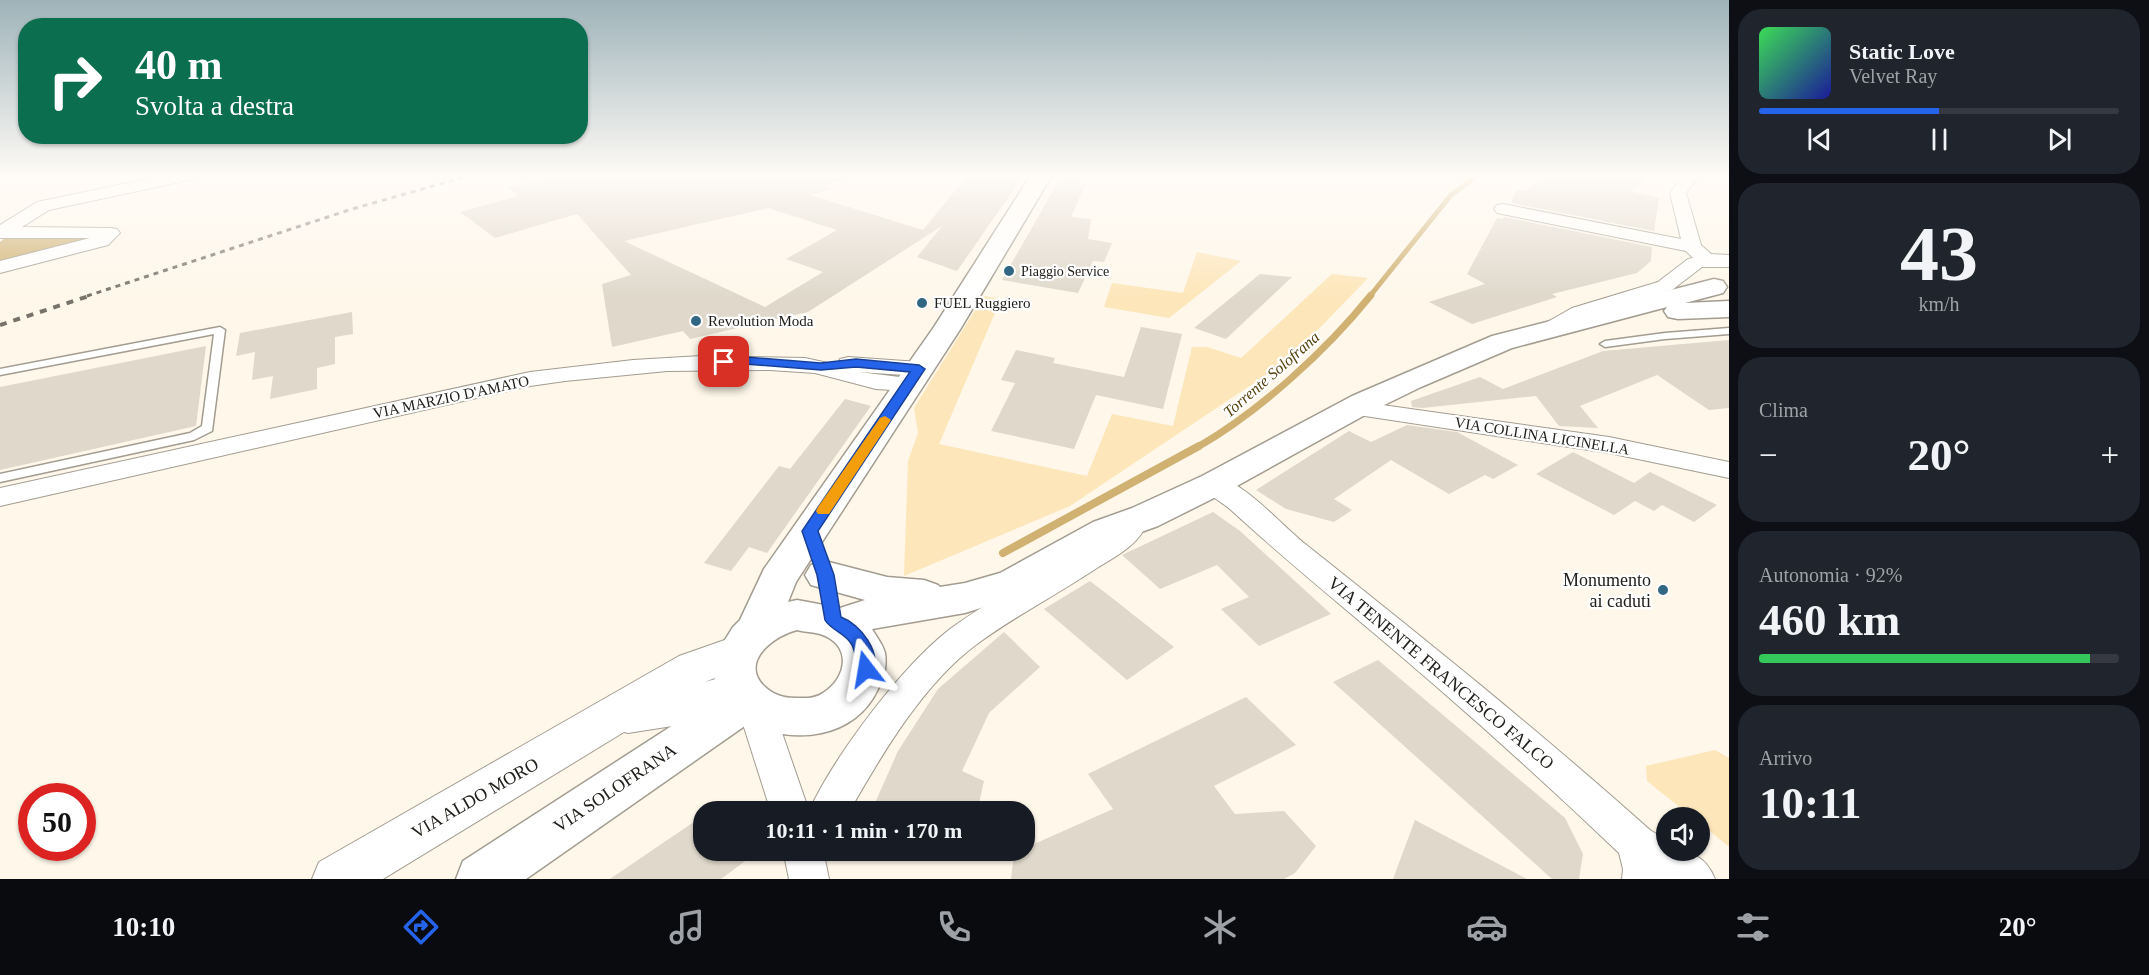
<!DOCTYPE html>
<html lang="it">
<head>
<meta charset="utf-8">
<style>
  body { margin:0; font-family:Georgia,serif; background:#20242c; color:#f1f3f6; height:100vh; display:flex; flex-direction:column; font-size:22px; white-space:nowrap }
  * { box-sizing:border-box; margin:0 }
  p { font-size:20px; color:#9ea1a6 }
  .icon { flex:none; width:33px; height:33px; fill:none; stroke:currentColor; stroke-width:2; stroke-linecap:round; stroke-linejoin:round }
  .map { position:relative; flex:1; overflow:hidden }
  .details { display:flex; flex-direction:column; gap:9px; padding:9px; background:#0d0f14; width:420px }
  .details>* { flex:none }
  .banner { position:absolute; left:18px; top:18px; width:570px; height:126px; border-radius:24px; box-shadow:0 2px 4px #0004; background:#0b6e4f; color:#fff; overflow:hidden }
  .buttons { position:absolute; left:1656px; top:807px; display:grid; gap:12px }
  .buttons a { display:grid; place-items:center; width:54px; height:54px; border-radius:50%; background:#171b24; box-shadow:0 2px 4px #0004; font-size:30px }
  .speed { position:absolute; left:18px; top:783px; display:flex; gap:12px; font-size:30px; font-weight:700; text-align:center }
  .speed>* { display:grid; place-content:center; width:78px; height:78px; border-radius:50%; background:#171b24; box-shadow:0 2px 4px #0004; line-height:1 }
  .speed .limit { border:9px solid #d22; background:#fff; color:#111 }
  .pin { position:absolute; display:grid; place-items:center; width:51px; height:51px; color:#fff; margin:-26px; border-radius:12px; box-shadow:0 3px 9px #0006 }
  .me { position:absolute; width:66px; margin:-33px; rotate:346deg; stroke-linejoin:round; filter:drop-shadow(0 0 4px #0008) }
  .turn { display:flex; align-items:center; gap:21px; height:126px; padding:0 18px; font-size:27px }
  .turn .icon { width:78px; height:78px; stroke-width:2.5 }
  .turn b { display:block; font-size:42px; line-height:51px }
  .big { font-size:45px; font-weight:700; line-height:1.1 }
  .details .card { flex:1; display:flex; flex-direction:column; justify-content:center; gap:9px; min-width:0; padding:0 21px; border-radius:24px; background:#20242c }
  .details .dial { align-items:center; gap:0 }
  .dial b { font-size:78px; line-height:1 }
  .song { display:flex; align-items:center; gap:18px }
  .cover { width:72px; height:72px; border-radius:9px; background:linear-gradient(135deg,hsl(130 70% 55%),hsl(240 70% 35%)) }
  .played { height:6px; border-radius:3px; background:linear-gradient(90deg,#2563eb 50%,#363941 50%) }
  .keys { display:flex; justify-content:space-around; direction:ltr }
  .heat { display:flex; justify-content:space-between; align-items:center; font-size:33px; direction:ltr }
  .charge { height:9px; border-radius:4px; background:linear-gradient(90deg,#34c759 92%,#363941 0) }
  .trip { position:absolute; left:693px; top:801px; width:342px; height:60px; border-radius:24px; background:#171b24; box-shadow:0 2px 4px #0004; font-weight:700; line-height:60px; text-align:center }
  .dock { display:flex; height:96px; justify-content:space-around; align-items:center; background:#090b0e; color:#9ea1a6 }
  .dock .icon { width:42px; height:42px }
  .dock .active { color:#2563eb }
  .dock b { font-size:27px; color:#f1f3f6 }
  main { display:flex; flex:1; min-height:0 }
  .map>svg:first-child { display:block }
  .green { fill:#fde6ba }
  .water { fill:#d0b172 }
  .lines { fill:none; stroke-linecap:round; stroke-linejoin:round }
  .stream-far2 { stroke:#d0b172; stroke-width:5 }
  .stream-far1 { stroke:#d0b172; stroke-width:7 }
  .stream { stroke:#d0b172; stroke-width:8 }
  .building { fill:#dfd8cb; fill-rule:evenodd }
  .service-casing { stroke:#a39c90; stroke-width:3 }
  .minor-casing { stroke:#a39c90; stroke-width:2 }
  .tertiary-casing { stroke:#a39c90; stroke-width:2 }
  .secondary-casing { stroke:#a39c90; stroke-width:3 }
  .service { fill:#fff; fill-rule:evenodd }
  .minor { fill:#fff; fill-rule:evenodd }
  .tertiary { fill:#fff; fill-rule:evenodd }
  .secondary { fill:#fff; fill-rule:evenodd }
  .rail-far1 { stroke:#77736b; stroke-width:3; stroke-dasharray:5 5; stroke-linecap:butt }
  .rail { stroke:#77736b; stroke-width:4; stroke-dasharray:7 7; stroke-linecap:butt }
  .route { fill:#2563eb; stroke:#184099; stroke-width:1.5 }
  .slow { fill:#f59e0b }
  .poi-dot { fill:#326783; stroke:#fff; stroke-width:2 }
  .labels { text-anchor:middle; stroke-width:4.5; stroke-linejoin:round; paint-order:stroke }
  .far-poi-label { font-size:14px; fill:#22201b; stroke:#fff; text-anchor:start }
  .poi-label { font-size:15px; fill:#22201b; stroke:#fff; text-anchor:start }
  .street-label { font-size:15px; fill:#22201b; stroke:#fff }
  .water-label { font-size:16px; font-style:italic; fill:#57410f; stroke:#fff }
  .near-poi-label { font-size:18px; fill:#22201b; stroke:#fff; text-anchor:end }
  .near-street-label { font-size:18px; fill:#22201b; stroke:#fff }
</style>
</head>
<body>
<main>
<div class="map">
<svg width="1729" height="879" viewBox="0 0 1729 879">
  <rect width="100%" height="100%" fill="#fef7ea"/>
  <g class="green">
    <path d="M1197 252 1241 261 1169 318 1104 307 1112 283 1183 293Z"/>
    <path d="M1332 274 1368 278 1309 339 1275 369 1070 506 904 576 908 461 918 433 914 408 984 296 1001 299 939 444 1087 476 1112 414 1173 426 1192 347H1207L1241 358Z"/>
    <path d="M1715 750 1729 758V847L1700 823V818L1692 817 1647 781 1646 766Z"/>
  </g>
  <path class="water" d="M9 235 104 236 0 265V242Z"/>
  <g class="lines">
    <path class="stream-far2" d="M1370 296 1451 195 1478 175"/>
    <path class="stream-far1" d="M1196 448C1259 412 1326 351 1371 295"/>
    <path class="stream" d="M1003 553 1199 446"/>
  </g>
  <g class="building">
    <path d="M555 175H848V177L824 186 831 189 810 195 923 230 968 175H1024L957 271 917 257 942 226 808 312 690 339 683 331 612 347 602 284 631 275 577 214 495 238 460 212 519 196 507 188ZM768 208 837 230 786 259 823 272 765 307 624 241Z"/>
    <path d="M1062 175H1082L1079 185H1085L1071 217 1091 219 1088 239 1112 243 1104 262 1093 261 1078 293 1002 280Z"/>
    <path d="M1547 175H1652L1630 191 1659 198 1654 231 1511 203 1517 189 1525 191Z"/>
    <path d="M1504 217 1652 247 1651 261 1637 273 1552 294 1557 297 1472 324 1429 302 1485 284 1467 274 1497 218 1502 219Z"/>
    <path d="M1260 274 1292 277 1226 339 1194 328Z"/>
    <path d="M352 312 353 334 335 337V364L317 368V389L270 399 273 376 252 380 255 352 236 356 240 333Z"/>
    <path d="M1141 327 1182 334 1163 409 1096 395 1074 449 991 431 1015 383 1001 380 1016 350 1055 358 1053 363 1124 377Z"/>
    <path d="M1729 340V408L1709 410 1657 375 1580 406 1598 428 1559 426 1536 396 1422 408 1412 407 1411 401 1480 377 1503 389 1603 351Z"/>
    <path d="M206 346 196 426 0 470V387Z"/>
    <path d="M845 399 871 406 767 553 749 547 731 571 704 563 779 466 790 469Z"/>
    <path d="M1407 425 1457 432 1518 465 1493 479 1485 475 1449 494 1391 460 1334 499 1352 510 1334 522 1286 509 1256 490 1349 431 1371 442Z"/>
    <path d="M1573 452 1634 483 1650 472 1717 505 1694 522 1662 505 1654 511 1635 501 1614 515 1536 474Z"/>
    <path d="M1213 512 1240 531 1331 614 1259 646 1221 609 1249 597 1217 565 1160 589 1122 555Z"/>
    <path d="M1090 581 1116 601 1174 647 1127 680 1044 609Z"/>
    <path d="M1004 632 1040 667 989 713 962 771 984 781 977 812H871L898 751 938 689Z"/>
    <path d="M1378 660 1565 818 1583 854 1579 879H1552L1333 682Z"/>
    <path d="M1246 697 1296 745 1214 786 1235 814 1284 811 1316 846 1295 873 1284 879H1011L1014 853 1113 809 1088 774Z"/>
    <path d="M704 815V850H760L721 879H610Z"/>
    <path d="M1415 820 1527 879H1393Z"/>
  </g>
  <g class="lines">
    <defs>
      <g id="service">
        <path d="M220 327 225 330 212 431 194 440 0 482V474L190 433 202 426 214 334 0 375V369Z"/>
        <path d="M1729 328V334L1665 339 1605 347 1600 344 1605 341 1665 333Z"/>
      </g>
      <g id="minor">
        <path d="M166 175H197L189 180 49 210 22 227 111 228 117 229 120 233 108 245 0 273V261L90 238H0V225L37 202Z"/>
        <path d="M1683 175H1699L1686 193 1701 245 1711 254 1729 255V267H1702L1672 290 1586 316 1558 335 1550 337 1542 335 1539 330 1542 325 1572 308 1658 282 1688 259 1693 258 1686 251 1497 213 1494 209 1497 205 1503 204 1681 239 1670 193Z"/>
        <path d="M701 356 805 358 837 365 840 359 848 357 919 362 927 364 931 369 927 374 919 376 859 372 916 379 920 384 916 389 908 391 876 389 815 373 770 370 667 371 565 381 530 386 0 506V488L530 372 633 360Z"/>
        <path d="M1354 401 1609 437 1729 462V478L1609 453 1345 413 1342 408 1345 403Z"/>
        <path d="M1214 475C1247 484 1278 522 1304 543 1421 636 1538 730 1650 830L1666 840V850C1690 850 1706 856 1715 879H1622L1623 869 1619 853C1530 768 1439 687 1344 608 1306 576 1268 544 1231 510 1221 501 1207 495 1200 484L1204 478Z"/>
        <path d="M1129 521 1139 524 1143 531C1134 547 1113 558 1097 568 1058 594 1015 616 977 644 923 684 882 754 849 812H771L743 724 754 701 766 697 778 701 783 711 779 724 809 811C835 755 901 667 950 629 985 603 1026 583 1063 561 1084 549 1106 528 1129 521Z"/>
        <path d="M783 850H823L829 879H789Z"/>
      </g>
      <path id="tertiary" d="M739 635 753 640 759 651 753 662 705 682 740 672 755 677 761 689 755 701 679 725 628 733 624 732 383 879H312L319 862 679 656Z"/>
      <path id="secondary" d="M1031 175H1052L961 328 796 582 788 602 797 600 840 608 865 600 811 585 805 575 811 565 825 561 887 577 924 580 938 585 940 587 965 583 1000 573 1093 522 1132 508 1202 476 1352 396 1492 336 1714 279 1723 281 1727 287 1723 293 1685 303 1729 301V317L1678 319 1668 317 1664 311 1667 307 1512 348 1421 387 1374 410 1226 492 1158 526 1119 540 1028 593 965 613 872 629C876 636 883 645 885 653 887 667 884 677 878 689 856 738 793 746 749 723L526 879H456L463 861 721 694 714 677V664L718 651 733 627 740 620 764 569 934 327ZM797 630C804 632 813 632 820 634 852 644 848 677 823 693 815 699 805 698 796 698 783 698 773 695 763 685 740 660 776 635 797 630Z"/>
    </defs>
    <use href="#service" class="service-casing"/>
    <use href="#minor" class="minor-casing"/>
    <use href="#tertiary" class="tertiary-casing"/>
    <use href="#secondary" class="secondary-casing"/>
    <use href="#service" class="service"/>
    <use href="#minor" class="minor"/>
    <use href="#tertiary" class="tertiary"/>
    <use href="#secondary" class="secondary"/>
    <path class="rail-far1" d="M87 296 352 209 471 175"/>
    <path class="rail" d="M0 325 92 295"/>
  </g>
  <linearGradient id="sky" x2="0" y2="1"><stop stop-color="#9eb3b9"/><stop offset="0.59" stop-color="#fffbf6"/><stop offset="1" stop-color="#fffbf6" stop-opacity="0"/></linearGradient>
  <rect width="1729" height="298" fill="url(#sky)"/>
  <path class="route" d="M745 357 821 363 856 359 919 365 925 369 818 531 834 575 841 617C860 624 883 653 872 674L866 676 860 674C854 664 858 652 850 642 844 633 830 629 825 620L817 575 802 531 910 372 856 367 821 370 745 364 724 365 718 362 724 358Z"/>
  <path class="slow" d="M885 416 891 420 829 514H818L816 511 818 507 880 418Z"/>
  <g class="poi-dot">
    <circle cx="1009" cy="271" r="6"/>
    <circle cx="922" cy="303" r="6"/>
    <circle cx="696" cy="321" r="6"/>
    <circle cx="1663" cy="590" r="6"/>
  </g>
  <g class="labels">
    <g class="far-poi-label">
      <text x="1021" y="276">Piaggio Service</text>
    </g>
    <g class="poi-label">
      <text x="934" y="308">FUEL Ruggiero</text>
      <text x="708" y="326">Revolution Moda</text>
    </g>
    <g class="street-label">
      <text transform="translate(451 397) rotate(-12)" y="5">VIA MARZIO D'AMATO</text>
      <text transform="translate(1542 436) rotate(9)" y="5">VIA COLLINA LICINELLA</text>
    </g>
    <g class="water-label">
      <text transform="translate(1271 374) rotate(-41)" y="6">Torrente Solofrana</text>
    </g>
    <g class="near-poi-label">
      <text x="1651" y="586">Monumento<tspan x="1651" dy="21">ai caduti</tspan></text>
    </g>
    <g class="near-street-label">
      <text transform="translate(1441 673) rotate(40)" y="6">VIA TENENTE FRANCESCO FALCO</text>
      <text transform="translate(615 788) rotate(-34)" y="6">VIA SOLOFRANA</text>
      <text transform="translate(475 798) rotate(-30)" y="6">VIA ALDO MORO</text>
    </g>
  </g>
</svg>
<div class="buttons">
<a><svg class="icon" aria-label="sound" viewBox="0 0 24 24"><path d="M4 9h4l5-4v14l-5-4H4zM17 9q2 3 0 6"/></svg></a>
</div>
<div class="speed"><div class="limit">50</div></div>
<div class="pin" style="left:724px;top:362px;background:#d93025"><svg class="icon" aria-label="arrive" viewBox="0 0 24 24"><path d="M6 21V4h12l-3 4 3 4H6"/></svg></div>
<svg class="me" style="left:866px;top:669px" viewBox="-20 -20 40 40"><path d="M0-17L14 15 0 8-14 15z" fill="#2563eb" stroke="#fff" stroke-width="4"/></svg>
<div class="trip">10:11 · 1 min · 170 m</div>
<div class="banner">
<div class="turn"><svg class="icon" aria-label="right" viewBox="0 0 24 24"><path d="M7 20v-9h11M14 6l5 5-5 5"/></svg><div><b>40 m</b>Svolta a destra</div></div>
</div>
</div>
<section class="details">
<div class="card">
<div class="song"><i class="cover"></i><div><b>Static Love</b><p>Velvet Ray</p></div></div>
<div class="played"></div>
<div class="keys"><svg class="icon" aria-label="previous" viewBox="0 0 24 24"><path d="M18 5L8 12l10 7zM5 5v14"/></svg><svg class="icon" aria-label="pause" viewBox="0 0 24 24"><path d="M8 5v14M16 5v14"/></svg><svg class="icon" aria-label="next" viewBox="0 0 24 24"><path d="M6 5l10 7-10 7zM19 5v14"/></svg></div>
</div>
<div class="card dial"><b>43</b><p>km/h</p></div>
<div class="card"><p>Clima</p>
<div class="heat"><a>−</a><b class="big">20°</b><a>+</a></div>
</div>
<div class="card"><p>Autonomia · 92%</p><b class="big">460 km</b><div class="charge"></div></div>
<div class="card"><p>Arrivo</p><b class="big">10:11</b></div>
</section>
</main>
<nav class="dock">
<b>10:10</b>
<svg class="icon active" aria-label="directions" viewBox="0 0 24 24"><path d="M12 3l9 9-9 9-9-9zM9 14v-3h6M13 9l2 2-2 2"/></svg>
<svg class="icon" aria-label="music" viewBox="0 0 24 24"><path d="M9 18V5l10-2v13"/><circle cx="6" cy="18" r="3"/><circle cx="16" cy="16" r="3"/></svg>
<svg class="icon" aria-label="phone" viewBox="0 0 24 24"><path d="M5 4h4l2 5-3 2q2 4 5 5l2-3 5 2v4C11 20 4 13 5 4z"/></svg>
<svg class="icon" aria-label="climate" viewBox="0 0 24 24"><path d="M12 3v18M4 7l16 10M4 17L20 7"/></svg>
<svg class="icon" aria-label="car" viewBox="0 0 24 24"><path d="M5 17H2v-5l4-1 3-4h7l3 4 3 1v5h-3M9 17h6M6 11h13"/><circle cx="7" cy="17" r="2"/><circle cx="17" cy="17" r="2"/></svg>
<svg class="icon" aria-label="filters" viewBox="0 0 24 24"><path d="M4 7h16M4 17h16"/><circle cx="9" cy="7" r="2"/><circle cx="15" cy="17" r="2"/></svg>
<b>20°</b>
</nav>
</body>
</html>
